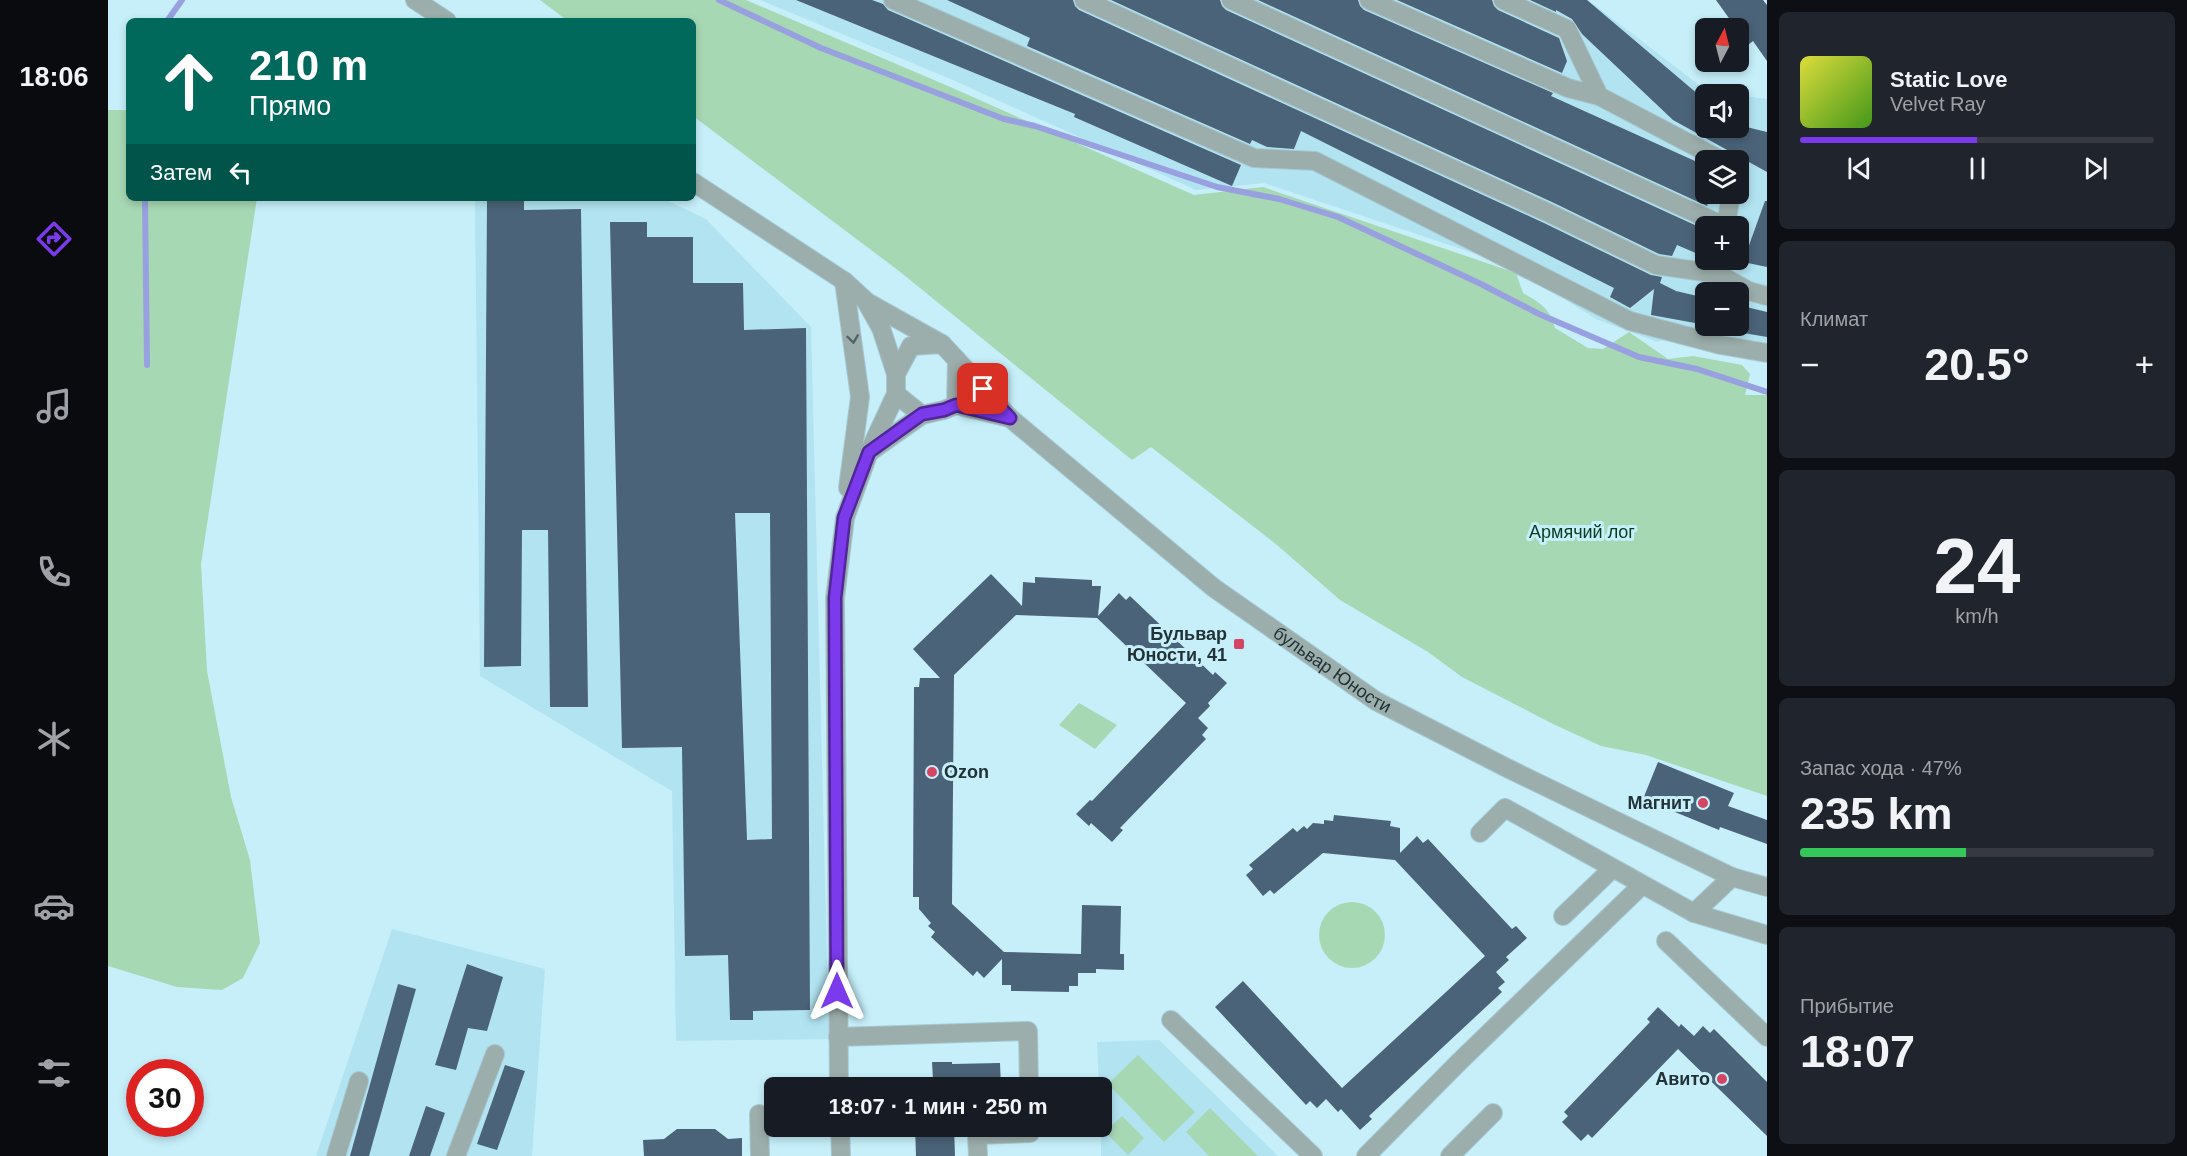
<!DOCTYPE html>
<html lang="ru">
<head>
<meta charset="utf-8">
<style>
  body { margin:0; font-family:Helvetica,sans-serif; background:#20242c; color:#f1f3f6; height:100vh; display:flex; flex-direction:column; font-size:22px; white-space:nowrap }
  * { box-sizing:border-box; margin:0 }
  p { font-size:20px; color:#9ea1a6 }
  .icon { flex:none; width:33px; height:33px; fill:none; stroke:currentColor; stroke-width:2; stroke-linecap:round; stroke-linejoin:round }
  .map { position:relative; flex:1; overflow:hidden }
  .sheet { display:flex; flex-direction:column; gap:12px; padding:12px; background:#0d0f14; width:420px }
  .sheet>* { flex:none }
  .guide { position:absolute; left:18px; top:18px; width:570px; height:183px; border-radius:9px; box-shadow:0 3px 9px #0003; background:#00695c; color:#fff; overflow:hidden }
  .needle { width:39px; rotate:7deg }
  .tools { position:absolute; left:1587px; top:18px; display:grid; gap:12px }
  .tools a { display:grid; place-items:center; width:54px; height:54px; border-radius:9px; background:#171b24; box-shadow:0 3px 9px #0003; font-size:30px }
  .speed { position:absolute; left:18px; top:1059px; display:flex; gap:12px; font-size:30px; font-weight:700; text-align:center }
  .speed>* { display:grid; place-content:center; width:78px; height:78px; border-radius:50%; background:#171b24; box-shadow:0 3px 9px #0003; line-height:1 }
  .speed .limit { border:9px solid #d22; background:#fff; color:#111 }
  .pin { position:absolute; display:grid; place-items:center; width:51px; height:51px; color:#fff; margin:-26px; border-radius:12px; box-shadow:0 3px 9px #0006 }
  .me { position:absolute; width:66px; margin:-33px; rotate:0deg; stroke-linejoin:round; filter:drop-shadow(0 0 4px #0008) }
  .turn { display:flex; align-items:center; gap:21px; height:126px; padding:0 24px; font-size:27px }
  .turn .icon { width:78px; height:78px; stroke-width:2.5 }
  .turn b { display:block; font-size:42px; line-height:51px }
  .then { display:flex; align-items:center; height:57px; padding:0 24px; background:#0003; gap:12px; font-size:22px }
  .big { font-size:45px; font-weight:600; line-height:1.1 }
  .sheet .widget { flex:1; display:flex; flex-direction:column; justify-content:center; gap:9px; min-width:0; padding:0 21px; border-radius:9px; background:#20242c }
  .sheet .dial { align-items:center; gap:0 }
  .dial b { font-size:78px; line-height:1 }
  .song { display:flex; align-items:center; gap:18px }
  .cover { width:72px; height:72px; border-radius:9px; background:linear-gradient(135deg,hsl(60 70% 55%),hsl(100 70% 35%)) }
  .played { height:6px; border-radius:3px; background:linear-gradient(90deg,#7c3aed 50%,#363941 50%) }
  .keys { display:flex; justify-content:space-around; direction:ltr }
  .heat { display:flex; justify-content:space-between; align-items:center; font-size:33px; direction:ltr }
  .charge { height:9px; border-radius:4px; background:linear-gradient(90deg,#34c759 47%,#363941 0) }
  .trip { position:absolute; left:656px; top:1077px; width:348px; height:60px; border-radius:9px; background:#171b24; box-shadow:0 3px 9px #0003; font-weight:600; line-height:60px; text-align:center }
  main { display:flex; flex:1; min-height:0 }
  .dock { display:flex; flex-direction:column; width:108px; justify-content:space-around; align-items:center; background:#090b0e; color:#9ea1a6 }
  .dock .icon { width:42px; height:42px }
  .dock .active { color:#7c3aed }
  .dock b { font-size:27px; color:#f1f3f6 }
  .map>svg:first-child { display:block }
  .built { fill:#b2e3f1; fill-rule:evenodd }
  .green { fill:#a7d8b4 }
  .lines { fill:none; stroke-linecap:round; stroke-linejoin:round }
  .stream { stroke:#98a0e0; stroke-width:6 }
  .building { fill:#4b6378; fill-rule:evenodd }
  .minor-casing { stroke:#a5c9d3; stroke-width:20 }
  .minor { stroke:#9caeab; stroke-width:18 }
  .oneway { stroke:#536465 }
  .route-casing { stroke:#51269a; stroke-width:15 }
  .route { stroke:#7c3aed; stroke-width:10 }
  .poi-dot { fill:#d44463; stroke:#c6effa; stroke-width:2 }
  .labels { text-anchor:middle; stroke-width:6; stroke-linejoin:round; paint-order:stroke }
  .park-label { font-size:18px; fill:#093d20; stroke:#c6effa }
  .poi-label { font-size:18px; font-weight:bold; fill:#223236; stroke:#c6effa; text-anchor:end }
  .street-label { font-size:18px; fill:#223236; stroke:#c6effa }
</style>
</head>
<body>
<main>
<nav class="dock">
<b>18:06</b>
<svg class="icon active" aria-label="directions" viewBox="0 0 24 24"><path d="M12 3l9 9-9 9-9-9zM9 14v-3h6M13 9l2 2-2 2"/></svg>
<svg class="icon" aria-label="music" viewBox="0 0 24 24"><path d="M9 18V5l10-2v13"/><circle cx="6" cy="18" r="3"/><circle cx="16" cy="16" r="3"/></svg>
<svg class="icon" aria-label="phone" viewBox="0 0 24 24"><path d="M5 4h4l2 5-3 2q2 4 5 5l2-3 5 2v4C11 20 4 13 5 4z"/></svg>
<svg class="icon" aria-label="climate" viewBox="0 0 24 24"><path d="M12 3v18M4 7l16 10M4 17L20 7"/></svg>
<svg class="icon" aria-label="car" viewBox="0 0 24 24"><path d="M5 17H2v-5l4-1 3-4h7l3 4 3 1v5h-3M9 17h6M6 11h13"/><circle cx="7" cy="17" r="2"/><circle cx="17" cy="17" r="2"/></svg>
<svg class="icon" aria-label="filters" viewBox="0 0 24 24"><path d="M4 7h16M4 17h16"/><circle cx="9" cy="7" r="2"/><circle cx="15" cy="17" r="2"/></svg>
</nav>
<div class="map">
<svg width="1659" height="1156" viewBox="0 0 1659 1156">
  <rect width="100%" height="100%" fill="#c6effa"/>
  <g class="built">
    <path d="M652 0H1480L1599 91 1623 94H1598V128H1630L1631 95 1659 99V353L1584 333 1549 342 1488 319 1404 266 1156 183 1088 190 845 80ZM1598 160H1630V194H1598ZM1598 226H1630V260H1598ZM1598 292H1630V326H1598Z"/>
    <path d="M367 198H554L598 219 703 327 721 1039 568 1041 564 791 372 676Z"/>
    <path d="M284 929 437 969 424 1156H208Z"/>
    <path d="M1051 1040 1170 1156H993V1088L991 1087 989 1042Z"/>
  </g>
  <g class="green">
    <path d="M432 0H638L840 86 1086 195 1155 187 1408 273 1415 293C1432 303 1442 308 1447 328L1480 348 1495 349 1521 332 1560 359 1585 356 1634 365 1642 374 1637 395H1659V796L1538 755 1493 746 1445 724 1354 677 1320 652 1232 600 1169 545 1043 447 1024 460 791 271 585 116V21H460Z"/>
    <path d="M0 110H21V198H149L93 564 99 671 123 797 142 860 152 943 135 978 114 990 69 987 0 966Z"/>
    <path d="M971 703 1009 725 987 749 951 725Z"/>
    <circle cx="1244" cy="935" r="33"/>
    <path d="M1030 1055 1087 1112 1056 1142 1000 1084Z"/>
    <path d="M1102 1108 1150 1156H1101L1078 1132Z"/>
    <path d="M1014 1116 1036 1138 1020 1155 997 1132Z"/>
  </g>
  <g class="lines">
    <g class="stream">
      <path d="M611 0 713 48 896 119 927 126 1109 187 1171 199 1230 217 1373 284 1431 314 1531 357 1589 369 1659 392"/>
      <path d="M59 21 74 0"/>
      <path d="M37 198 39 365"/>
    </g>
  </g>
  <g class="building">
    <path d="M688 0H764L775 4 780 10 1133 165 1124 186 966 117 967 114Z"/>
    <path d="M839 0H965L967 6 971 10 1436 223 1543 275 1554 277 1552 283 1568 291 1598 298V325L1543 315 1546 289 1522 308 1502 297 1506 288 1193 131 1186 149 1159 147 1144 140 1142 144 919 46 922 38Z"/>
    <path d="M1003 0H1112L1114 6 1118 10 1589 226 1587 231 1598 237 1590 254 1569 245 1564 256 1551 254 1446 203Z"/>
    <path d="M1150 0H1250L1252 6 1256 10 1445 93 1443 96 1598 166V194H1604L1599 206Z"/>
    <path d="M1289 0H1384L1386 6 1390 10 1451 38 1459 61 1454 73Z"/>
    <path d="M1422 0H1479L1598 101V128H1630V125L1659 132V172L1565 120 1474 34 1464 19 1448 10V12Z"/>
    <path d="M1608 0H1655L1659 5V61L1645 41 1640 45 1630 32V28H1628Z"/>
    <path d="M379 198H416V210L473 209 480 707H442L440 530H414L413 666 376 667Z"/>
    <path d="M1657 201H1659V267L1635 262Z"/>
    <path d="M502 222H539V237H585V283H635L636 330 698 328 702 1010 645 1011V1020H622L620 955 577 956 574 747 514 748ZM627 513H662L664 839 639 840Z"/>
    <path d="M1630 305 1659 312V337L1630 332Z"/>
    <path d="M883 574 914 606 915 582 927 583V577L984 580V586H993L990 616 1011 593 1018 600 1022 596 1105 675 1107 672 1119 683 1100 703 1102 706 1090 718 1100 728 1094 735 1098 739 1012 828 1015 830 1004 842 983 823 981 826 968 814 982 800 984 801 1078 703 989 618 908 615 846 675 844 904 896 952 973 954 974 905 1013 906 1012 954H1016V970L988 969V973H970V986H961V992L903 991V985H894V959L876 978 869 971 865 976 823 937 827 932 820 926 823 923 811 909V897H805L806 687H811L812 678H832L805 649Z"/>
    <path d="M1550 762 1626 793 1620 806 1659 820V844L1612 827 1611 830 1535 799Z"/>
    <path d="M1226 815 1283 821 1282 826 1292 828V853L1309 836 1315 843 1320 839 1404 929 1408 926 1419 938 1398 957 1401 960 1388 972 1397 982 1390 988 1394 992 1261 1116 1264 1119 1252 1130 1233 1109 1230 1112 1218 1099 1209 1108 1202 1101 1198 1105 1107 1007 1135 981 1234 1088 1377 956 1287 860 1215 853 1166 894 1162 890 1155 896 1138 875 1145 869 1141 865 1185 828 1189 832 1196 826 1199 829 1205 823 1216 824V820L1225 821Z"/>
    <path d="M359 964 395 977 379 1031 360 1028 348 1070 327 1065Z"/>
    <path d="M290 984 308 989 261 1156H242Z"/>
    <path d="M1550 1007 1571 1027 1573 1024 1586 1036 1595 1026 1602 1033 1606 1029 1659 1082V1136L1570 1049 1484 1138 1480 1134 1473 1141 1454 1122 1460 1116 1456 1112 1542 1022 1539 1019Z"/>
    <path d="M824 1062H844V1064L892 1063 893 1088H829V1079L825 1080Z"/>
    <path d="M397 1065 417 1071 389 1150 369 1144Z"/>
    <path d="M318 1106 337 1113 322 1156H301Z"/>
    <path d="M807 1126H846L847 1156H808Z"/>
    <path d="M569 1129H607L620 1139 634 1138V1156H536L535 1140 556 1139Z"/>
  </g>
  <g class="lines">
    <defs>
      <g id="minor">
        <path d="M307 0 339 21"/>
        <path d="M785 0 1146 158 1207 161 1522 321 1613 345 1659 353"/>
        <path d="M976 0 1441 213 1548 265 1610 274 1641 291 1659 296"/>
        <path d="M1123 0 1616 226"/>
        <path d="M1261 0 1460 88 1491 96"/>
        <path d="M1395 0 1459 29 1491 96 1613 160"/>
        <path d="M585 182 736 281 759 302 834 344"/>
        <path d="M1618 226 1623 194"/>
        <path d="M736 281 752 397 740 488"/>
        <path d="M759 303 773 328 788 374"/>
        <path d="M834 344 849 360 848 405 836 410 814 415 788 394V374L803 346Z"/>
        <path id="s1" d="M849 360 902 418 1106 588 1268 701 1399 768 1624 877 1659 887"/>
        <path d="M848 405 902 418"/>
        <path d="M763 451 814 415"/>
        <path d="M1372 833 1397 808 1586 913 1659 935"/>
        <path d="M1586 913 1624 877"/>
        <path d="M1455 916 1504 869"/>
        <path d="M1558 941 1659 1037"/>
        <path d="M1063 1020 1205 1156"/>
        <path d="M730 1037 920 1031 921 1088"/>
        <path d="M731 1088 727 598 737 518 761 452 788 394"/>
        <path d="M651 1114 652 1156"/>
        <path d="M732 1126 733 1156"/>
        <path d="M228 1156 251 1081"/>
        <path d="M348 1156 387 1054"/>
        <path d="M870 1156 869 1135 922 1133V1126"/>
        <path d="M1258 1156 1350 1063 1534 885"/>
        <path d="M1342 1156 1385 1113"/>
      </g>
    </defs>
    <use href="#minor" class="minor-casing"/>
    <use href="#minor" class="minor"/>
  </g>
  <defs><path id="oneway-chevron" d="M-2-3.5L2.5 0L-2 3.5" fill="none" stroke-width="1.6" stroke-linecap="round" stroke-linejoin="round" transform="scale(1.5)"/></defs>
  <use class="oneway" href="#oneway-chevron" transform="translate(745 339) rotate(82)"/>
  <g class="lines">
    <defs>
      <path id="route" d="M729 991 727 598 736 518 761 452 814 414 836 410 848 405 902 418 875 389"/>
    </defs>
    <use href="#route" class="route-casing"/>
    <use href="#route" class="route"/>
  </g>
  <g class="poi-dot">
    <rect x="1125" y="638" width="12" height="12" rx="3"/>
    <circle cx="824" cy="772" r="6"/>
    <circle cx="1595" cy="803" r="6"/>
    <circle cx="1614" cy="1079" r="6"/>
  </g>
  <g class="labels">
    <g class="park-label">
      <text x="1474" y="538">Армячий лог</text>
    </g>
    <g class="poi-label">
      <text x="1119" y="640">Бульвар<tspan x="1119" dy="21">Юности, 41</tspan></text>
      <text x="836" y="778" text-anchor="start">Ozon</text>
      <text x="1583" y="809">Магнит</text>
      <text x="1602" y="1085">Авито</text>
    </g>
    <g class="street-label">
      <text dy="6" stroke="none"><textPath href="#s1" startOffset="488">бульвар Юности</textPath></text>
    </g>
  </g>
</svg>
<div class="tools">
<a><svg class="needle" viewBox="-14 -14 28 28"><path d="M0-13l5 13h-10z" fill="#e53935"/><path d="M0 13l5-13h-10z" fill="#9ea1a6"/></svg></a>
<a><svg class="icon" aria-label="sound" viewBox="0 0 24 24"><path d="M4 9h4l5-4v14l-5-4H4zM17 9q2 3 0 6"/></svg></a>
<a><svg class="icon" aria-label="layers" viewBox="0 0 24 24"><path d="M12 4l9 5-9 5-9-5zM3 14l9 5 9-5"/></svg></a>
<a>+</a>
<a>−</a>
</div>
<div class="speed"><div class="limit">30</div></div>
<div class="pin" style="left:875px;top:389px;background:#d93025"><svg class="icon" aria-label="arrive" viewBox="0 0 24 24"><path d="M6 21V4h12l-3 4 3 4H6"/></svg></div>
<svg class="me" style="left:729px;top:991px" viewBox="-20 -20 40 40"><path d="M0-17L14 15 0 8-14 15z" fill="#7c3aed" stroke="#fff" stroke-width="4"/></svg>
<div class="trip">18:07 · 1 мин · 250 m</div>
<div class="guide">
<div class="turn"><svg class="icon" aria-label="ahead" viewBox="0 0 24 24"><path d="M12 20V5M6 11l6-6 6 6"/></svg><div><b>210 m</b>Прямо</div></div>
<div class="then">Затем<svg class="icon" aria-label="left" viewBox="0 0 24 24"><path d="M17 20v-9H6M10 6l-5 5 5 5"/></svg></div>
</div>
</div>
<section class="sheet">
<div class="widget">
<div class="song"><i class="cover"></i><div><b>Static Love</b><p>Velvet Ray</p></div></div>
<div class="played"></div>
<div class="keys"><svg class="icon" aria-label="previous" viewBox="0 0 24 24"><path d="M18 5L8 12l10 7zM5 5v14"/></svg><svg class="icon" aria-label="pause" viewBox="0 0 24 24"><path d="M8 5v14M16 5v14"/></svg><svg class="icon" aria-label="next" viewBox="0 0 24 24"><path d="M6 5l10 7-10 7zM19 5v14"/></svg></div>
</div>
<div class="widget"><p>Климат</p>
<div class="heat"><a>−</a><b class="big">20.5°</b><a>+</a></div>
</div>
<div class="widget dial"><b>24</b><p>km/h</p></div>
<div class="widget"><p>Запас хода · 47%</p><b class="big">235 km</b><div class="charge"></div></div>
<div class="widget"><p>Прибытие</p><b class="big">18:07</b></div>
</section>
</main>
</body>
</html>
